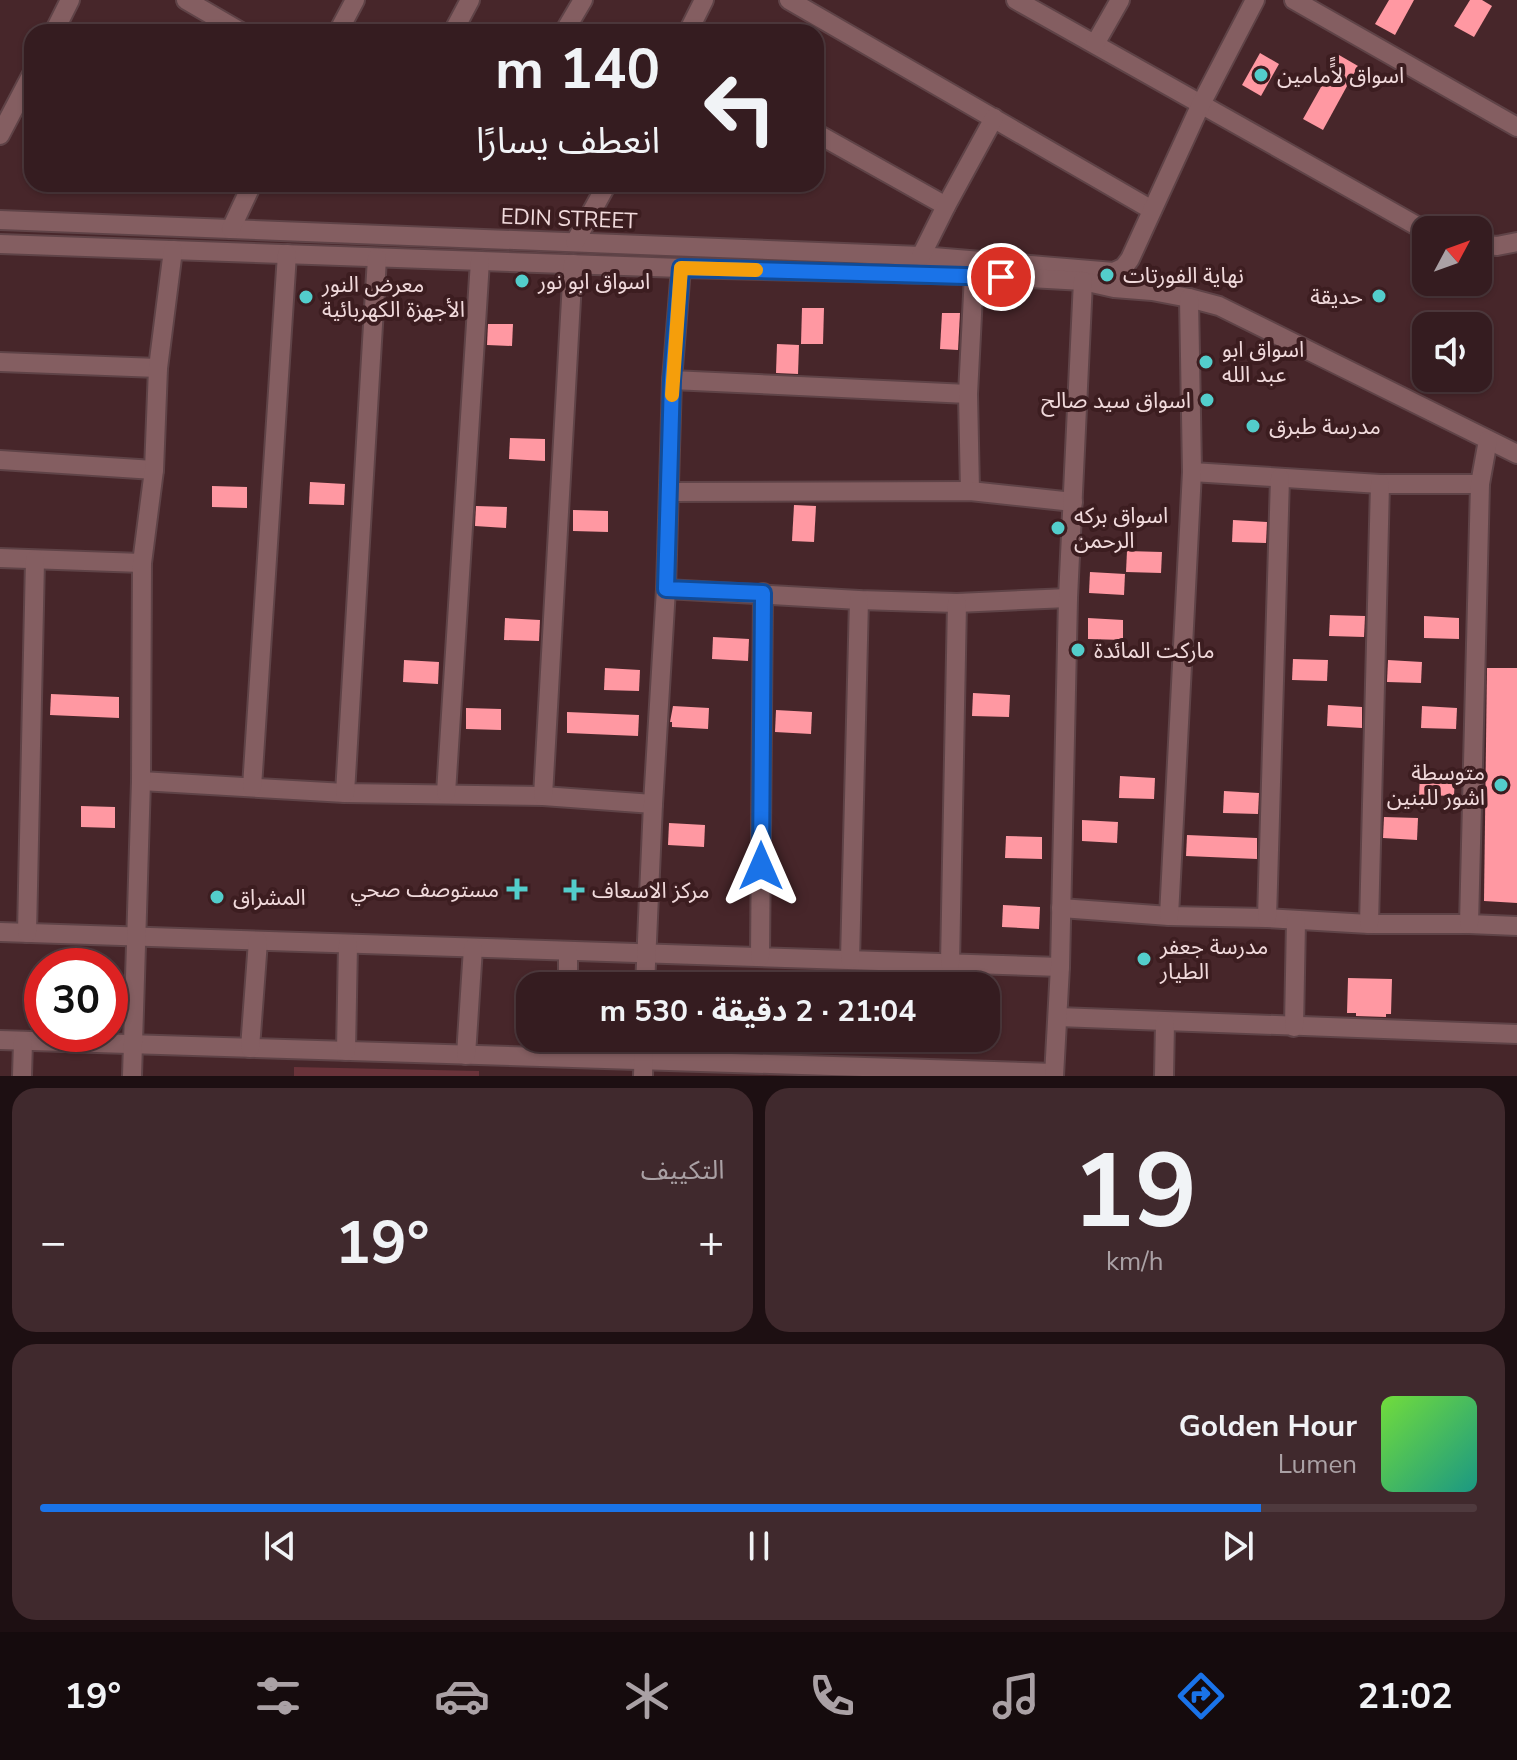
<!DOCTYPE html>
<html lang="ar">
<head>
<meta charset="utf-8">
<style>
  body { margin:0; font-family:"Nunito Sans","Noto Sans Arabic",sans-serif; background:#40292d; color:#f1f3f6; direction:rtl; height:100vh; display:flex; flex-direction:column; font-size:30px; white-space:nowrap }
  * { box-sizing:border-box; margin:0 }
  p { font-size:26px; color:#aaa1a5 }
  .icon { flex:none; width:44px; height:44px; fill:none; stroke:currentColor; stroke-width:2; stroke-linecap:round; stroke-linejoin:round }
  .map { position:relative; height:1076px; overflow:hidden; direction:ltr }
  .details { display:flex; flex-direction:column; gap:12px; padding:12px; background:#1d0f12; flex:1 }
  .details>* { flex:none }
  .banner { position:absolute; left:24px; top:24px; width:800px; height:168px; border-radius:24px; box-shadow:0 2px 6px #0004,0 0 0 2px #4f3a3e; direction:rtl; background:#351c20; color:#f1f3f6; overflow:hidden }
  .needle { width:52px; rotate:49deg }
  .controls { position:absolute; left:1412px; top:216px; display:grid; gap:16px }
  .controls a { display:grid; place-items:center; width:80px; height:80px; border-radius:16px; background:#351c20; box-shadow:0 2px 6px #0004,0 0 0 2px #4f3a3e; font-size:40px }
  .speed { position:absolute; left:24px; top:948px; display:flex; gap:16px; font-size:40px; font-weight:700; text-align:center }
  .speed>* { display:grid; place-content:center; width:104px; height:104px; border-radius:50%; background:#351c20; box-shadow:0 2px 6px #0004,0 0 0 2px #4f3a3e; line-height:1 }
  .speed .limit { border:12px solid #d22; background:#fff; color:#111 }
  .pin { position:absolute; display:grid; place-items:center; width:68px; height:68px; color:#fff; margin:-34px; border:4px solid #fff; border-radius:50%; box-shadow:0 2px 8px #0007 }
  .me { position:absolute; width:88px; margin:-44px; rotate:0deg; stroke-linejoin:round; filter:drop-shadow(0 0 6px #0008) }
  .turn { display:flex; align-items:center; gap:28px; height:168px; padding:0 32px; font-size:36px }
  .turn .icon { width:104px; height:104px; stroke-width:2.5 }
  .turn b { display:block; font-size:56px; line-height:68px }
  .big { font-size:60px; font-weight:700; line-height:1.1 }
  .details .card { flex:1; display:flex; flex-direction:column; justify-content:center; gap:12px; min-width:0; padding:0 28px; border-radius:24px; background:#40292d }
  .details .dial { align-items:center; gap:0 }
  .dial b { font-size:104px; line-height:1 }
  .song { display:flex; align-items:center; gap:24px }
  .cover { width:96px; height:96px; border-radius:12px; background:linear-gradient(135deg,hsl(100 70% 55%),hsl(170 70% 35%)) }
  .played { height:8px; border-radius:4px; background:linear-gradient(90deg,#1a73e8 85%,#4f3a3e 85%) }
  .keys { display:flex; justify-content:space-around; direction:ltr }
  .heat { display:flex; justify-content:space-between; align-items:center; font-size:44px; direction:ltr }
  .details .tiles { flex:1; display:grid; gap:12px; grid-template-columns:1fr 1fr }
  .card:last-child { grid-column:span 2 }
  .trip { position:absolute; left:516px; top:972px; width:484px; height:80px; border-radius:24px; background:#351c20; box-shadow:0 2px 6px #0004,0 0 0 2px #4f3a3e; font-weight:700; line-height:80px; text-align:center; direction:rtl }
  .tab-bar { display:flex; height:128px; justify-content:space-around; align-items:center; background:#150b0d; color:#aaa1a5 }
  .tab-bar .icon { width:56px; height:56px }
  .tab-bar .current { color:#1a73e8 }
  .tab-bar b { font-size:36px; color:#f1f3f6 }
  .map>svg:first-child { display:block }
  .green { fill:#6a333a }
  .building { fill:#ff98a2 }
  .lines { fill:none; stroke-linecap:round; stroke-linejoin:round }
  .minor-casing { stroke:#5f4347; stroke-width:22 }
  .minor { stroke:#845e61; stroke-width:18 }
  .route-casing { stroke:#114b97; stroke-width:20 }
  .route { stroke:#1a73e8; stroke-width:14 }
  .slow { stroke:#f59e0b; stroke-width:14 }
  .poi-dot { fill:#53cdcb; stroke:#3c1d20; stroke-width:3 }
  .labels { text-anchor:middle; stroke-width:8; stroke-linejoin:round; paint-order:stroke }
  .poi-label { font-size:22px; fill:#f1dadc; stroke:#3c1d20; text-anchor:start }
  .street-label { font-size:22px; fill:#f1dadc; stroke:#3c1d20 }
</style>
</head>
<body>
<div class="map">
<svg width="1517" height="1076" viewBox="0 0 1517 1076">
  <rect width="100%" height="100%" fill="#47262a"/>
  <path class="green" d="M294 1067 479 1071V1076H294Z"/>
  <g class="building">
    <path d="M1389 0H1414L1395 35 1375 24Z"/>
    <path d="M1470 0H1482L1492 6 1474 37 1454 26Z"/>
    <path d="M1260 53 1279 64 1261 96 1242 85Z"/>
    <path d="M1339 55 1358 66 1323 130 1303 119Z"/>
    <path d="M802 308H824L823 344H801Z"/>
    <path d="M942 313H960L958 350 940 349Z"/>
    <path d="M488 324H513L512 346 487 345Z"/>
    <path d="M777 344 799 345 798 374 776 373Z"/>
    <path d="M510 438 545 439V461L509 459Z"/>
    <path d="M310 482 345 484 344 505 309 504Z"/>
    <path d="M212 486 247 487V508L212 507Z"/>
    <path d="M794 505 816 506 814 542 792 541Z"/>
    <path d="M476 506 507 507 506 528 475 526Z"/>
    <path d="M573 510 608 511V532L573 531Z"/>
    <path d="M1233 520 1267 522 1266 543 1232 542Z"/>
    <path d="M1127 551 1162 552 1161 573 1126 572Z"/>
    <path d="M1090 572 1125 574 1124 595 1089 593Z"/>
    <path d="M1330 615 1365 616 1364 637 1329 636Z"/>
    <path d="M1424 616 1459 618V639L1424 638Z"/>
    <path d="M505 618 540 620 539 641 504 640Z"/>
    <path d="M1088 618 1123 620V640L1088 639Z"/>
    <path d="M713 637 749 639 748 661 712 659Z"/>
    <path d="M1293 659 1328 660 1327 681 1292 680Z"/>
    <path d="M404 660 439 662 438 684 403 682Z"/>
    <path d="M1388 660 1422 662 1421 683 1387 682Z"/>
    <path d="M605 668 640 670 639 691 604 690Z"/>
    <path d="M1487 668H1517V903L1484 901Z"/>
    <path d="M973 693 1010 695 1009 717 972 716Z"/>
    <path d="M51 694 119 697V718L50 715Z"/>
    <path d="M1328 705 1362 707V728L1327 726Z"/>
    <path d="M673 706 709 708 708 729 672 727V722H670Z"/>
    <path d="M1422 706 1457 708 1456 729 1421 728Z"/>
    <path d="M466 708 501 709V730L466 729Z"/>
    <path d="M776 710 812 712 811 734 775 732Z"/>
    <path d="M567 712 639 715 638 736 567 733Z"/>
    <path d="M1420 774 1455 775 1454 796 1419 795Z"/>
    <path d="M1120 776 1155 778 1154 799 1119 798Z"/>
    <path d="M1224 791 1259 793 1258 814 1223 813Z"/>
    <path d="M81 806 115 807V828L81 827Z"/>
    <path d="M1384 817 1418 818 1417 840 1383 838Z"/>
    <path d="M1082 820 1118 822 1117 843 1082 841Z"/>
    <path d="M669 823 705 825 704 847 668 845Z"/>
    <path d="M1187 835 1257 838V859L1186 856Z"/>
    <path d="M1006 836 1042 837V859L1005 858Z"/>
    <path d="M1003 905 1040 907 1039 929 1002 927Z"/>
    <path d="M712 973 734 974V986H711Z"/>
    <path d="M1348 978 1392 979 1391 1014H1386V1017L1356 1016V1013H1347Z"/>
  </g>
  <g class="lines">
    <defs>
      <g id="minor">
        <path d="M186 0 241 32"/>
        <path d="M789 0 1152 210"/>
        <path d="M1016 0 1426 231"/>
        <path d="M1294 0 1517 127"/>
        <path d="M54 32 70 0"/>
        <path d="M338 32 355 0"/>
        <path d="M453 32 470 0"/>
        <path d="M564 32 583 0"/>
        <path d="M688 32 704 0"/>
        <path d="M1095 44 1120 0"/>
        <path d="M816 133 946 206"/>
        <path d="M0 135 32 74"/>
        <path d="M0 220 921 256 1114 272 1124 267 1130 259 1201 104 1255 0"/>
        <path d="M231 229 252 184"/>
        <path d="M575 242 607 184"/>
        <path d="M0 244 681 268 974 275 1083 281 1114 288 1152 291 1189 298 1219 306 1517 454"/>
        <path d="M1478 244 1497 246 1517 242"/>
        <path d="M921 256 946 206 994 118"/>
        <path d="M0 362 158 368"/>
        <path d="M672 380 968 394"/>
        <path d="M0 460 154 470"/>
        <path d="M1192 472 1380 484H1480"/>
        <path d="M970 491 968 394 974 275"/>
        <path d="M669 492 970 491 1073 502"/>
        <path d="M0 558 142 563"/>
        <path d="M666 589 859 600 957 603 1068 598"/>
        <path d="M141 781 345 793 543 796 653 804"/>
        <path d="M252 787 287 254"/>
        <path d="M345 793 377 258"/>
        <path d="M446 793 480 261"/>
        <path d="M543 796 573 264"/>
        <path d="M1061 908 1169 916 1267 918 1369 924H1469L1517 926"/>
        <path d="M1169 916 1192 472 1189 298"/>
        <path d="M1267 918 1280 478"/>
        <path d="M1369 924 1380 484"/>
        <path d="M1469 924 1480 484 1488 440"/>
        <path d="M0 932 1060 967"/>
        <path d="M27 933 35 560"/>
        <path d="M760 957 763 593"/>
        <path d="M850 960 859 600"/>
        <path d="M950 964 957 603"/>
        <path d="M568 986V951"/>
        <path d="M645 986 653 804 666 589 672 380 681 268"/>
        <path d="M1058 1017 1517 1034"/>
        <path d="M1294 1027 1296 921"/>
        <path d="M0 1040 1054 1073"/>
        <path d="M250 1048 258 941"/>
        <path d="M346 1051 348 944"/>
        <path d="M466 1055 473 948"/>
        <path d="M22 1076 23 1041"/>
        <path d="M132 1076 141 781 142 563 154 470 158 368 173 250"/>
        <path d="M643 1076 644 1038"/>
        <path d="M1054 1076 1060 967 1068 598 1083 281"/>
        <path d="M1164 1076 1165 1022"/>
      </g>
    </defs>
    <use href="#minor" class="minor-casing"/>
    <use href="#minor" class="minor"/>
  </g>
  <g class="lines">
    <defs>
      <path id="route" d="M761 866 763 593 666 589 672 380 681 268 1001 277"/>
    </defs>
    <use href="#route" class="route-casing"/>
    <use href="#route" class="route"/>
    <path class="slow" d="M672 395 681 268 756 270"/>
  </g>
  <g class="poi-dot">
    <circle cx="1261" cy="75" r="8"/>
    <circle cx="1107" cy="275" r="8"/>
    <circle cx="522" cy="281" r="8"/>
    <circle cx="1379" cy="296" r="8"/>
    <circle cx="306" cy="297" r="8"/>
    <circle cx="1206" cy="362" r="8"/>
    <circle cx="1207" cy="400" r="8"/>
    <circle cx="1253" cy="426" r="8"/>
    <circle cx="1058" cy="528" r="8"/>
    <circle cx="1078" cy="650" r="8"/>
    <circle cx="1501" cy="785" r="8"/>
    <path d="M513 877h8v8h8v8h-8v8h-8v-8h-8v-8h8z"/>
    <path d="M570 878h8v8h8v8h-8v8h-8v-8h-8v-8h8z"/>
    <circle cx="217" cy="897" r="8"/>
    <circle cx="1144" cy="959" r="8"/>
  </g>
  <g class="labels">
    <g class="poi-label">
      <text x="1277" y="83">اسواق لاًًمامين</text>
      <text x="1123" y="283">نهاية الفورتات</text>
      <text x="538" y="289">اسواق ابو نور</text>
      <text x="322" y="292">معرض النور<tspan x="322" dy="25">الأجهزة الكهربائية</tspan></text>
      <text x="1363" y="304" text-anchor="end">حديقة</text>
      <text x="1222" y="357">اسواق ابو<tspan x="1222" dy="25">عبد الله</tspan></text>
      <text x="1191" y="408" text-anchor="end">اسواق سيد صالح</text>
      <text x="1269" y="434">مدرسة طبرق</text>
      <text x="1074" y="523">اسواق بركه<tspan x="1074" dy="25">الرحمن</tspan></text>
      <text x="1094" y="658">ماركت المائدة</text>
      <text x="1485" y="780" text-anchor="end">متوسطة<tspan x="1485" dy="25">اشور للبنين</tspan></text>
      <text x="499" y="897" text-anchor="end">مستوصف صحي</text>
      <text x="592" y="898">مركز الاسعاف</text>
      <text x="233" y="905">المشراق</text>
      <text x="1160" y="954">مدرسة جعفر<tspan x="1160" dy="25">الطيار</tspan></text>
    </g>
    <g class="street-label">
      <text transform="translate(569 218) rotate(2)" y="8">EDIN STREET</text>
    </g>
  </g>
</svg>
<div class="controls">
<a><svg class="needle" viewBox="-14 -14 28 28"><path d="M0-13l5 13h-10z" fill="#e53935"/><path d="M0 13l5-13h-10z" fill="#aaa1a5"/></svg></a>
<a><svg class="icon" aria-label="sound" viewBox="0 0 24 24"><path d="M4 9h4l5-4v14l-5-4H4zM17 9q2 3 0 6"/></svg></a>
</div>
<div class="speed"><div class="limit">30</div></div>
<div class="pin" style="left:1001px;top:277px;background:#d93025"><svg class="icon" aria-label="arrive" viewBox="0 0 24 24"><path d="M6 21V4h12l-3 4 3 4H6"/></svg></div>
<svg class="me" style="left:761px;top:866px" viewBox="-20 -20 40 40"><path d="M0-17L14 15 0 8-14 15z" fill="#1a73e8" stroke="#fff" stroke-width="4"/></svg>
<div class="trip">21:04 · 2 دقيقة · 530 m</div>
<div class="banner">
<div class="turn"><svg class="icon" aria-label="left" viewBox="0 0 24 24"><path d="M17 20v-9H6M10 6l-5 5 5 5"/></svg><div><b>140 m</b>انعطف يسارًا</div></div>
</div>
</div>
<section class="details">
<div class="tiles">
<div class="card dial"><b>19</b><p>km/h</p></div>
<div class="card"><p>التكييف</p>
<div class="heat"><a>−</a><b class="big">19°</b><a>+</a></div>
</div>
<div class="card">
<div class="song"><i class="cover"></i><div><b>Golden Hour</b><p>Lumen</p></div></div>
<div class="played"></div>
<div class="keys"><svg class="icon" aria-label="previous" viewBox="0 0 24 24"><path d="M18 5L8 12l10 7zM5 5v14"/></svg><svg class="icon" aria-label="pause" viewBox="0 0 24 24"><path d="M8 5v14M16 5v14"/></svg><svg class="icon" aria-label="next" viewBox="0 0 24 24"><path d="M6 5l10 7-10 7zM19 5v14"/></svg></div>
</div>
</div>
</section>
<nav class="tab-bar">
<b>21:02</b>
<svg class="icon current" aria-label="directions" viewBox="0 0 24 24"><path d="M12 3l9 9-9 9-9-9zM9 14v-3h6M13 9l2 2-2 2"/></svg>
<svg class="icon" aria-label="music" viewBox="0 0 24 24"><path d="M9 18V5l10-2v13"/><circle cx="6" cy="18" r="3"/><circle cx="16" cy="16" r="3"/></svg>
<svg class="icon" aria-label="phone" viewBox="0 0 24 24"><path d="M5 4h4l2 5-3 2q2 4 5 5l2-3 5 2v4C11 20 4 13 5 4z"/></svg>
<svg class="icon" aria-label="climate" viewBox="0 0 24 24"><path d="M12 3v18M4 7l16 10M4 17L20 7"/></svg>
<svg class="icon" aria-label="car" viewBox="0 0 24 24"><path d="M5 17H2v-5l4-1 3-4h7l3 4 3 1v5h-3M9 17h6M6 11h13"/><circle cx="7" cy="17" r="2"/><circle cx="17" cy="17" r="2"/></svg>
<svg class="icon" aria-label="filters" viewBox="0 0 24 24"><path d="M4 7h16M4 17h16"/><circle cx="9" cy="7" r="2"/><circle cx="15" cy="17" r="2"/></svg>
<b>19°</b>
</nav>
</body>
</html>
